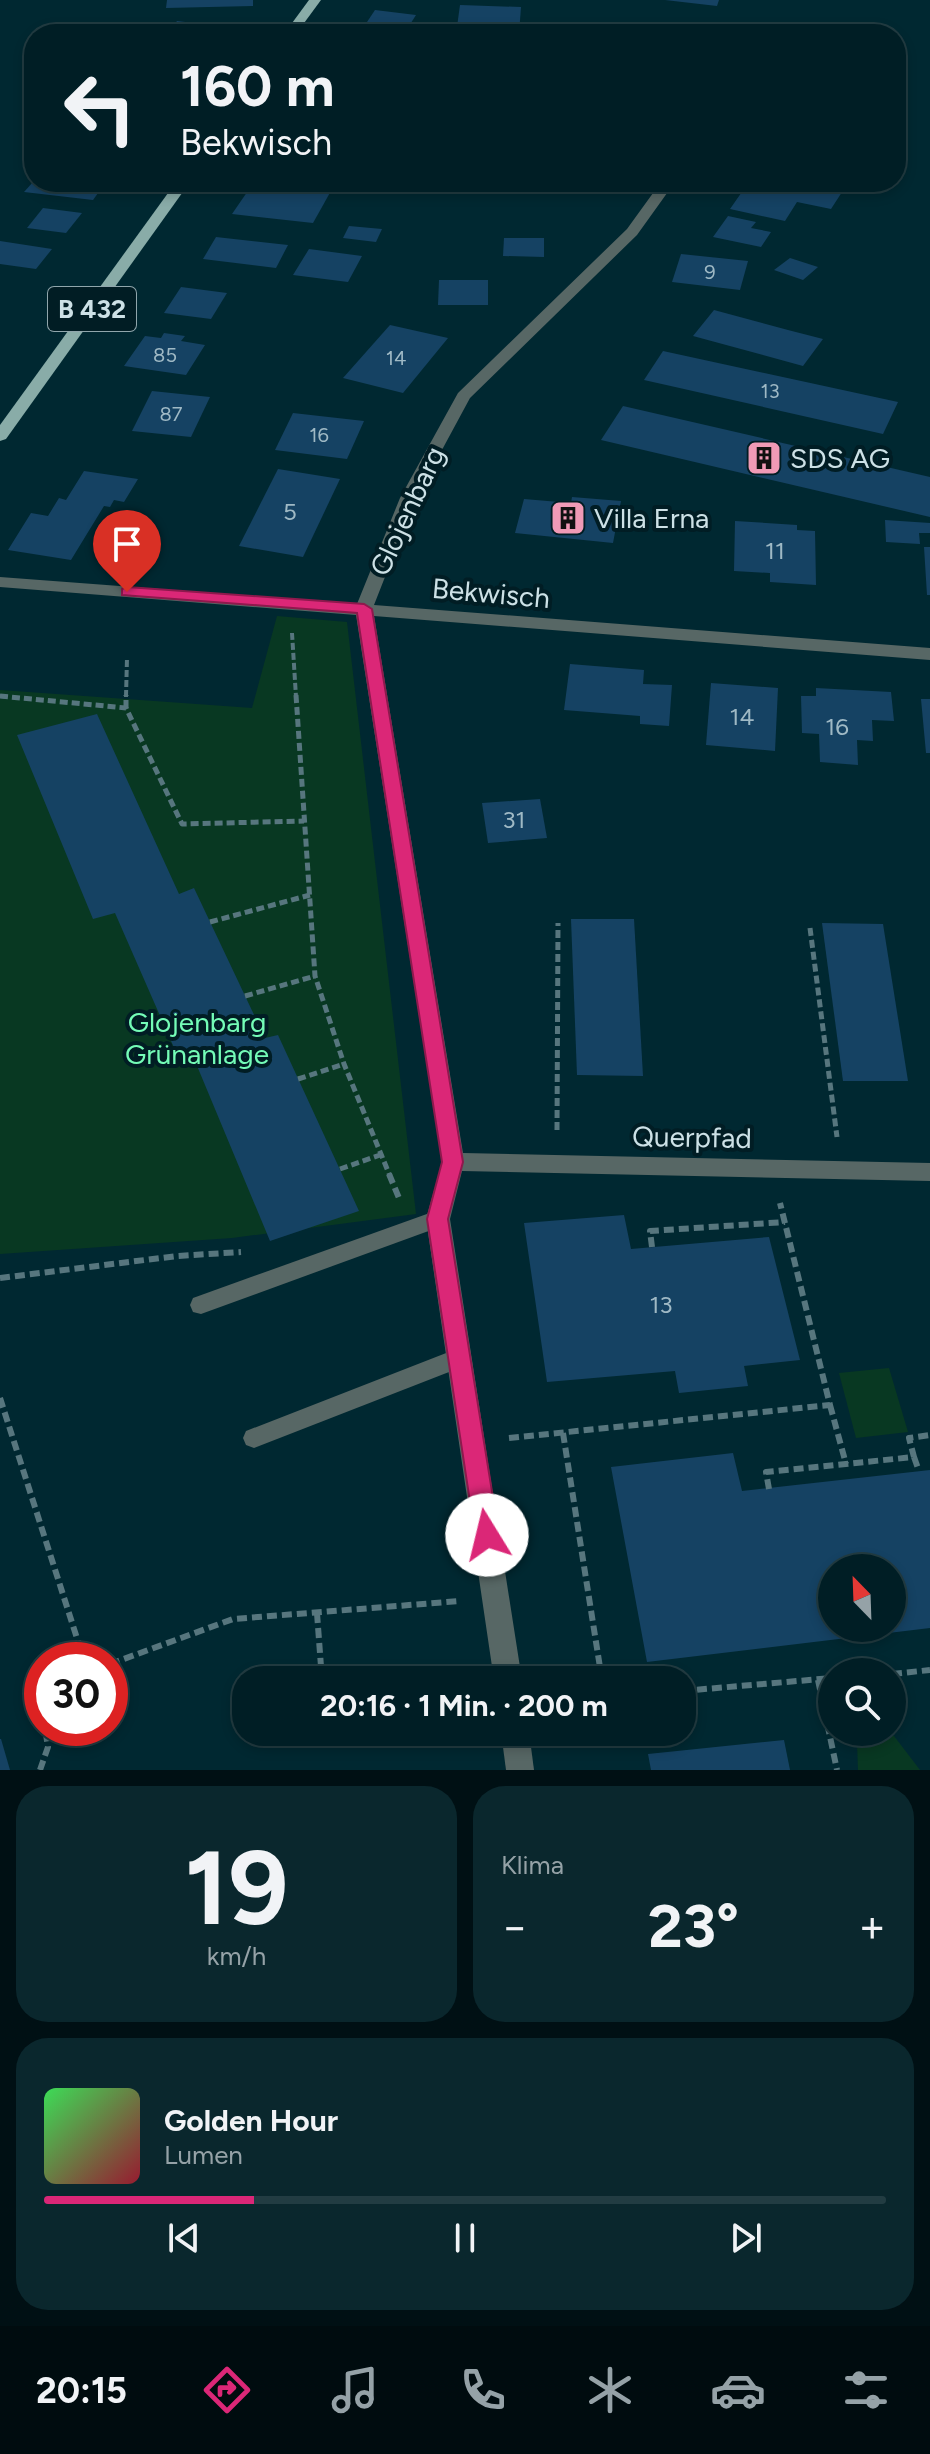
<!DOCTYPE html>
<html lang="de">
<head>
<meta charset="utf-8">
<style>
  body { margin:0; font-family:Figtree,sans-serif; background:#0a272d; color:#f1f3f6; height:100vh; display:flex; flex-direction:column; font-size:30px; white-space:nowrap }
  * { box-sizing:border-box; margin:0 }
  p { font-size:26px; color:#95a2a7 }
  .icon { flex:none; width:44px; height:44px; fill:none; stroke:currentColor; stroke-width:2; stroke-linecap:round; stroke-linejoin:round }
  .map { position:relative; height:1770px; overflow:hidden }
  .side { display:flex; flex-direction:column; gap:16px; padding:16px; background:#001014; flex:1 }
  .side>* { flex:none }
  .guide { position:absolute; left:24px; top:24px; width:882px; height:168px; border-radius:32px; box-shadow:0 4px 12px #0003,0 0 0 2px #223c42; background:#001e25; color:#f1f3f6; overflow:hidden }
  .needle { width:52px; rotate:337deg }
  .controls { position:absolute; left:818px; top:1554px; display:grid; gap:16px }
  .controls a { display:grid; place-items:center; width:88px; height:88px; border-radius:50%; background:#001e25; box-shadow:0 4px 12px #0003,0 0 0 2px #223c42; font-size:40px }
  .speed { position:absolute; left:24px; top:1642px; display:flex; gap:16px; font-size:40px; font-weight:700; text-align:center }
  .speed>* { display:grid; place-content:center; width:104px; height:104px; border-radius:50%; background:#001e25; box-shadow:0 4px 12px #0003,0 0 0 2px #223c42; line-height:1 }
  .speed .limit { border:12px solid #d22; background:#fff; color:#111 }
  .pin { position:absolute; display:grid; place-items:center; width:68px; height:68px; color:#fff; margin:-82px -34px; border-radius:50% 50% 50% 0; rotate:-45deg; box-shadow:0 0 8px #0007 }
  .pin .icon { rotate:45deg }
  .me { position:absolute; width:88px; margin:-44px; rotate:351deg; stroke-linejoin:round; filter:drop-shadow(0 0 6px #0008) }
  .turn { display:flex; align-items:center; gap:28px; height:168px; padding:0 24px; font-size:36px }
  .turn .icon { width:104px; height:104px; stroke-width:2.5 }
  .turn b { display:block; font-size:56px; line-height:68px }
  .big { font-size:60px; font-weight:700; line-height:1.1 }
  .side .tile { flex:1; display:flex; flex-direction:column; justify-content:center; gap:12px; min-width:0; padding:0 28px; border-radius:32px; background:#0a272d }
  .side .dial { align-items:center; gap:0 }
  .dial b { font-size:104px; line-height:1 }
  .song { display:flex; align-items:center; gap:24px }
  .cover { width:96px; height:96px; border-radius:12px; background:linear-gradient(135deg,hsl(130 70% 55%),hsl(350 70% 35%)) }
  .played { height:8px; border-radius:4px; background:linear-gradient(90deg,#db2777 25%,#223c42 25%) }
  .keys { display:flex; justify-content:space-around; direction:ltr }
  .heat { display:flex; justify-content:space-between; align-items:center; font-size:44px; direction:ltr }
  .side .tiles { flex:1; display:grid; gap:16px; grid-template-columns:1fr 1fr }
  .tile:last-child { grid-column:span 2 }
  .trip { position:absolute; left:232px; top:1666px; width:464px; height:80px; border-radius:32px; background:#001e25; box-shadow:0 4px 12px #0003,0 0 0 2px #223c42; font-weight:700; line-height:80px; text-align:center }
  .menu { display:flex; height:128px; justify-content:space-around; align-items:center; background:#000c0f; color:#95a2a7 }
  .menu .icon { width:56px; height:56px }
  .menu .selected { color:#db2777 }
  .menu b { font-size:36px; color:#f1f3f6 }
  .map>svg:first-child { display:block }
  .green { fill:#083822 }
  .building { fill:#154263; fill-rule:evenodd }
  .lines { fill:none; stroke-linecap:round; stroke-linejoin:round }
  .path-far2 { stroke:#57767e; stroke-width:4; stroke-dasharray:7 3; stroke-linecap:butt }
  .path-far1 { stroke:#57767e; stroke-width:5; stroke-dasharray:8 4; stroke-linecap:butt }
  .path { stroke:#57767e; stroke-width:6; stroke-dasharray:10 5; stroke-linecap:butt }
  .lane { fill:#576765; fill-rule:evenodd }
  .street { fill:#576765; fill-rule:evenodd }
  .primary { fill:#89aca8; fill-rule:evenodd }
  .route { fill:#db2777; stroke:#8e194d; stroke-width:2 }
  .labels { text-anchor:middle; stroke-width:8; stroke-linejoin:round; paint-order:stroke }
  .far-number-label { font-size:20px; fill:#9fb9c5 }
  .number-label { font-size:24px; fill:#9fb9c5 }
  .shield { fill:#011d24; stroke:#90a6ac; stroke-width:2 }
  .shield-label { font-size:26px; font-weight:bold; fill:#cde1e6 }
  .poi-label { font-size:28px; fill:#cde1e6; stroke:#011d24; text-anchor:start }
  .street-label { font-size:28px; fill:#cde1e6; stroke:#011d24 }
  .park-label { font-size:28px; fill:#74fcb7; stroke:#011d24 }
</style>
</head>
<body>
<div class="map">
<svg width="930" height="1770" viewBox="0 0 930 1770">
  <rect width="100%" height="100%" fill="#002831"/>
  <g class="green">
    <path d="M277 616 347 622 416 1214 232 1238 0 1254V690L252 708Z"/>
    <path d="M889 1368 908 1432 856 1438 839 1373Z"/>
    <path d="M869 1733 894 1736 920 1770H858L857 1743Z"/>
  </g>
  <g class="building">
    <path d="M167 0H253V6L166 8Z"/>
    <path d="M665 0H719L717 6Z"/>
    <path d="M460 5 521 7 519 34H456Z"/>
    <path d="M375 10 416 15 404 34H359Z"/>
    <path d="M177 21 219 26 213 34H167Z"/>
    <path d="M33 182H106L93 200 24 192Z"/>
    <path d="M254 182H336L313 223 232 214Z"/>
    <path d="M761 182H811L844 189 831 209 797 202 785 221 730 209 746 186 757 189Z"/>
    <path d="M43 208 82 213 66 233 27 228Z"/>
    <path d="M728 216 756 222 751 228 771 232 761 247 713 237Z"/>
    <path d="M349 226 382 229 376 242 343 238Z"/>
    <path d="M216 237 288 245 276 268 203 259Z"/>
    <path d="M504 238H544V257L503 256Z"/>
    <path d="M0 241 52 249 36 269 0 264Z"/>
    <path d="M309 249 362 256 348 282 293 275Z"/>
    <path d="M681 254 748 261 740 290 672 282Z"/>
    <path d="M790 258 818 267 803 280 774 270Z"/>
    <path d="M439 280H488V305H438Z"/>
    <path d="M181 287 227 293 211 319 164 313Z"/>
    <path d="M714 310 788 330 823 339 803 366 693 336Z"/>
    <path d="M390 325 448 338 403 393 343 378Z"/>
    <path d="M164 333 185 336 181 341 205 345 186 375 124 366 145 336 161 338Z"/>
    <path d="M663 351 898 402 883 434 644 380Z"/>
    <path d="M152 391 210 397 191 437 132 431Z"/>
    <path d="M623 406 930 477V517L601 440Z"/>
    <path d="M293 413 364 421 347 459 275 450Z"/>
    <path d="M278 469 340 479 303 557 239 546Z"/>
    <path d="M84 471 138 479 124 502 114 500 110 507 104 506 71 560 8 550 31 513 48 516 59 498 66 500Z"/>
    <path d="M572 497 621 501 613 543 515 533 524 499 571 503Z"/>
    <path d="M885 520 930 523V533H919L920 544 886 542Z"/>
    <path d="M735 521 797 525V530L815 531 816 585 770 582V573L734 571Z"/>
    <path d="M924 547H930V595H927Z"/>
    <path d="M570 664 644 670 643 684 672 685 669 726 640 724V716L564 710Z"/>
    <path d="M711 683 778 688 775 751 706 745Z"/>
    <path d="M816 688 891 692 894 721 872 720 873 741 857 740 858 765 820 762 819 734 802 733 801 696H816Z"/>
    <path d="M921 699H930V753H926Z"/>
    <path d="M97 714 179 894 194 888 265 1038 278 1035 359 1211 270 1241 195 1061 182 1066 115 913 93 919 17 735Z"/>
    <path d="M540 799 547 838 488 843 482 803Z"/>
    <path d="M571 919H634L643 1076 577 1075Z"/>
    <path d="M822 923 883 924 908 1081H843Z"/>
    <path d="M624 1215 631 1249 769 1237 800 1360 744 1366 748 1386 679 1393 675 1371 547 1382 524 1223Z"/>
    <path d="M733 1453 742 1491 930 1470V1628L647 1662 611 1467ZM832 1568H892V1628H832Z"/>
    <path d="M0 1739H1L10 1770H0Z"/>
    <path d="M784 1740 790 1770H651L648 1754Z"/>
  </g>
  <g class="lines">
    <g class="path-far2">
      <path d="M292 633 296 697"/>
      <path d="M0 696 9 697"/>
      <path d="M126 697 127 658"/>
    </g>
    <g class="path-far1">
      <path d="M296 695 315 976 344 1064 390 1176"/>
      <path d="M0 696 126 708 182 824 304 821"/>
      <path d="M126 708V695"/>
      <path d="M210 922 310 895"/>
      <path d="M810 928 837 1137"/>
      <path d="M245 996 315 976"/>
      <path d="M298 1079 344 1064"/>
      <path d="M557 1130 558 923"/>
      <path d="M340 1169 383 1154"/>
    </g>
    <g class="path">
      <path d="M389 1174 399 1198"/>
      <path d="M652 1247 650 1231 785 1222"/>
      <path d="M0 1278 177 1256 241 1252"/>
      <path d="M0 1398 84 1660"/>
      <path d="M830 1405 846 1464"/>
      <path d="M563 1433 602 1680"/>
      <path d="M509 1438 830 1405 780 1203"/>
      <path d="M914 1457 919 1471"/>
      <path d="M769 1489 766 1472 914 1457 909 1438 930 1435"/>
      <path d="M317 1613 322 1680"/>
      <path d="M110 1664 233 1619 460 1601"/>
      <path d="M892 1674 930 1670"/>
      <path d="M818 1680 837 1770"/>
      <path d="M42 1690 39 1691 42 1710"/>
      <path d="M682 1691 832 1678"/>
      <path d="M40 1770 48 1747 45 1728"/>
    </g>
    <g class="lane">
      <path d="M438 1210 445 1213 448 1219 445 1225 201 1314 193 1312 190 1305 193 1298Z"/>
      <path d="M459 1348 467 1351 470 1358 467 1365 254 1448 246 1445 243 1438 246 1431Z"/>
    </g>
    <g class="street">
      <path d="M661 182H675L637 235 470 398 416 498 374 605 930 648V660L374 616 463 1153 930 1163V1181L462 1171 450 1219 522 1680H494L426 1219 442 1162 356 615 0 587V577L357 604 400 498 458 393 627 229Z"/>
      <path d="M501 1732H529L534 1770H506Z"/>
    </g>
    <g class="primary">
      <path d="M309 0H321L296 34H284Z"/>
      <path d="M176 182H190L6 439 0 441V425Z"/>
    </g>
  </g>
  <path class="route" d="M127 587 364 604 372 609 463 1162 448 1219 499 1535 496 1543 487 1546 479 1543 475 1535 427 1219 442 1162 357 613 122 595V589Z"/>
  <defs>
    <symbol id="building-square" viewBox="-11 -11 22 22"><rect x="-9" y="-9" width="18" height="18" rx="4" fill="#f09ab6" stroke="#011d24"/><path d="M-4-6H4V6H1V3H-1V6H-4ZM-2.5-4.3h1.7v1.8h-1.7ZM.8-4.3h1.7v1.8H.8ZM-2.5-1h1.7V.8h-1.7ZM.8-1h1.7V.8H.8Z" fill="#111"/></symbol>
  </defs>
  <g fill-rule="evenodd">
    <use href="#building-square" x="744" y="438" width="40" height="40"/>
    <use href="#building-square" x="548" y="498" width="40" height="40"/>
  </g>
  <g class="labels">
    <g class="far-number-label">
      <text x="710" y="279">9</text>
      <text x="165" y="362">85</text>
      <text x="396" y="365">14</text>
      <text x="770" y="398">13</text>
      <text x="171" y="421">87</text>
      <text x="319" y="442">16</text>
    </g>
    <g class="number-label">
      <text x="290" y="520">5</text>
      <text x="775" y="559">11</text>
      <text x="742" y="725">14</text>
      <text x="837" y="735">16</text>
      <text x="514" y="828">31</text>
      <text x="661" y="1313">13</text>
    </g>
    <rect class="shield" x="48" y="287" width="88" height="44" rx="6"/>
    <g class="shield-label">
      <text x="92" y="318">B 432</text>
    </g>
    <g class="poi-label">
      <text x="790" y="468">SDS AG</text>
      <text x="594" y="528">Villa Erna</text>
    </g>
    <g class="street-label">
      <text transform="translate(407 511) rotate(-65)" y="10">Glojenbarg</text>
      <text transform="translate(491 593) rotate(5)" y="10">Bekwisch</text>
      <text transform="translate(692 1137) rotate(1)" y="10">Querpfad</text>
    </g>
    <g class="park-label">
      <text x="197" y="1032">Glojenbarg<tspan x="197" dy="32">Grünanlage</tspan></text>
    </g>
  </g>
</svg>
<div class="controls">
<a><svg class="needle" viewBox="-14 -14 28 28"><path d="M0-13l5 13h-10z" fill="#e53935"/><path d="M0 13l5-13h-10z" fill="#95a2a7"/></svg></a>
<a><svg class="icon" aria-label="search" viewBox="0 0 24 24"><circle cx="10" cy="10" r="6"/><path d="M15 15l6 6"/></svg></a>
</div>
<div class="speed"><div class="limit">30</div></div>
<div class="pin" style="left:127px;top:592px;background:#d93025"><svg class="icon" aria-label="arrive" viewBox="0 0 24 24"><path d="M6 21V4h12l-3 4 3 4H6"/></svg></div>
<svg class="me" style="left:487px;top:1535px" viewBox="-20 -20 40 40"><circle r="19" fill="#fff"/><path d="M0-13L10 11 0 6-10 11z" fill="#db2777"/></svg>
<div class="trip">20:16 · 1 Min. · 200 m</div>
<div class="guide">
<div class="turn"><svg class="icon" aria-label="left" viewBox="0 0 24 24"><path d="M17 20v-9H6M10 6l-5 5 5 5"/></svg><div><b>160 m</b>Bekwisch</div></div>
</div>
</div>
<section class="side">
<div class="tiles">
<div class="tile dial"><b>19</b><p>km/h</p></div>
<div class="tile"><p>Klima</p>
<div class="heat"><a>−</a><b class="big">23°</b><a>+</a></div>
</div>
<div class="tile">
<div class="song"><i class="cover"></i><div><b>Golden Hour</b><p>Lumen</p></div></div>
<div class="played"></div>
<div class="keys"><svg class="icon" aria-label="previous" viewBox="0 0 24 24"><path d="M18 5L8 12l10 7zM5 5v14"/></svg><svg class="icon" aria-label="pause" viewBox="0 0 24 24"><path d="M8 5v14M16 5v14"/></svg><svg class="icon" aria-label="next" viewBox="0 0 24 24"><path d="M6 5l10 7-10 7zM19 5v14"/></svg></div>
</div>
</div>
</section>
<nav class="menu">
<b>20:15</b>
<svg class="icon selected" aria-label="directions" viewBox="0 0 24 24"><path d="M12 3l9 9-9 9-9-9zM9 14v-3h6M13 9l2 2-2 2"/></svg>
<svg class="icon" aria-label="music" viewBox="0 0 24 24"><path d="M9 18V5l10-2v13"/><circle cx="6" cy="18" r="3"/><circle cx="16" cy="16" r="3"/></svg>
<svg class="icon" aria-label="phone" viewBox="0 0 24 24"><path d="M5 4h4l2 5-3 2q2 4 5 5l2-3 5 2v4C11 20 4 13 5 4z"/></svg>
<svg class="icon" aria-label="climate" viewBox="0 0 24 24"><path d="M12 3v18M4 7l16 10M4 17L20 7"/></svg>
<svg class="icon" aria-label="car" viewBox="0 0 24 24"><path d="M5 17H2v-5l4-1 3-4h7l3 4 3 1v5h-3M9 17h6M6 11h13"/><circle cx="7" cy="17" r="2"/><circle cx="17" cy="17" r="2"/></svg>
<svg class="icon" aria-label="filters" viewBox="0 0 24 24"><path d="M4 7h16M4 17h16"/><circle cx="9" cy="7" r="2"/><circle cx="15" cy="17" r="2"/></svg>
</nav>
</body>
</html>
